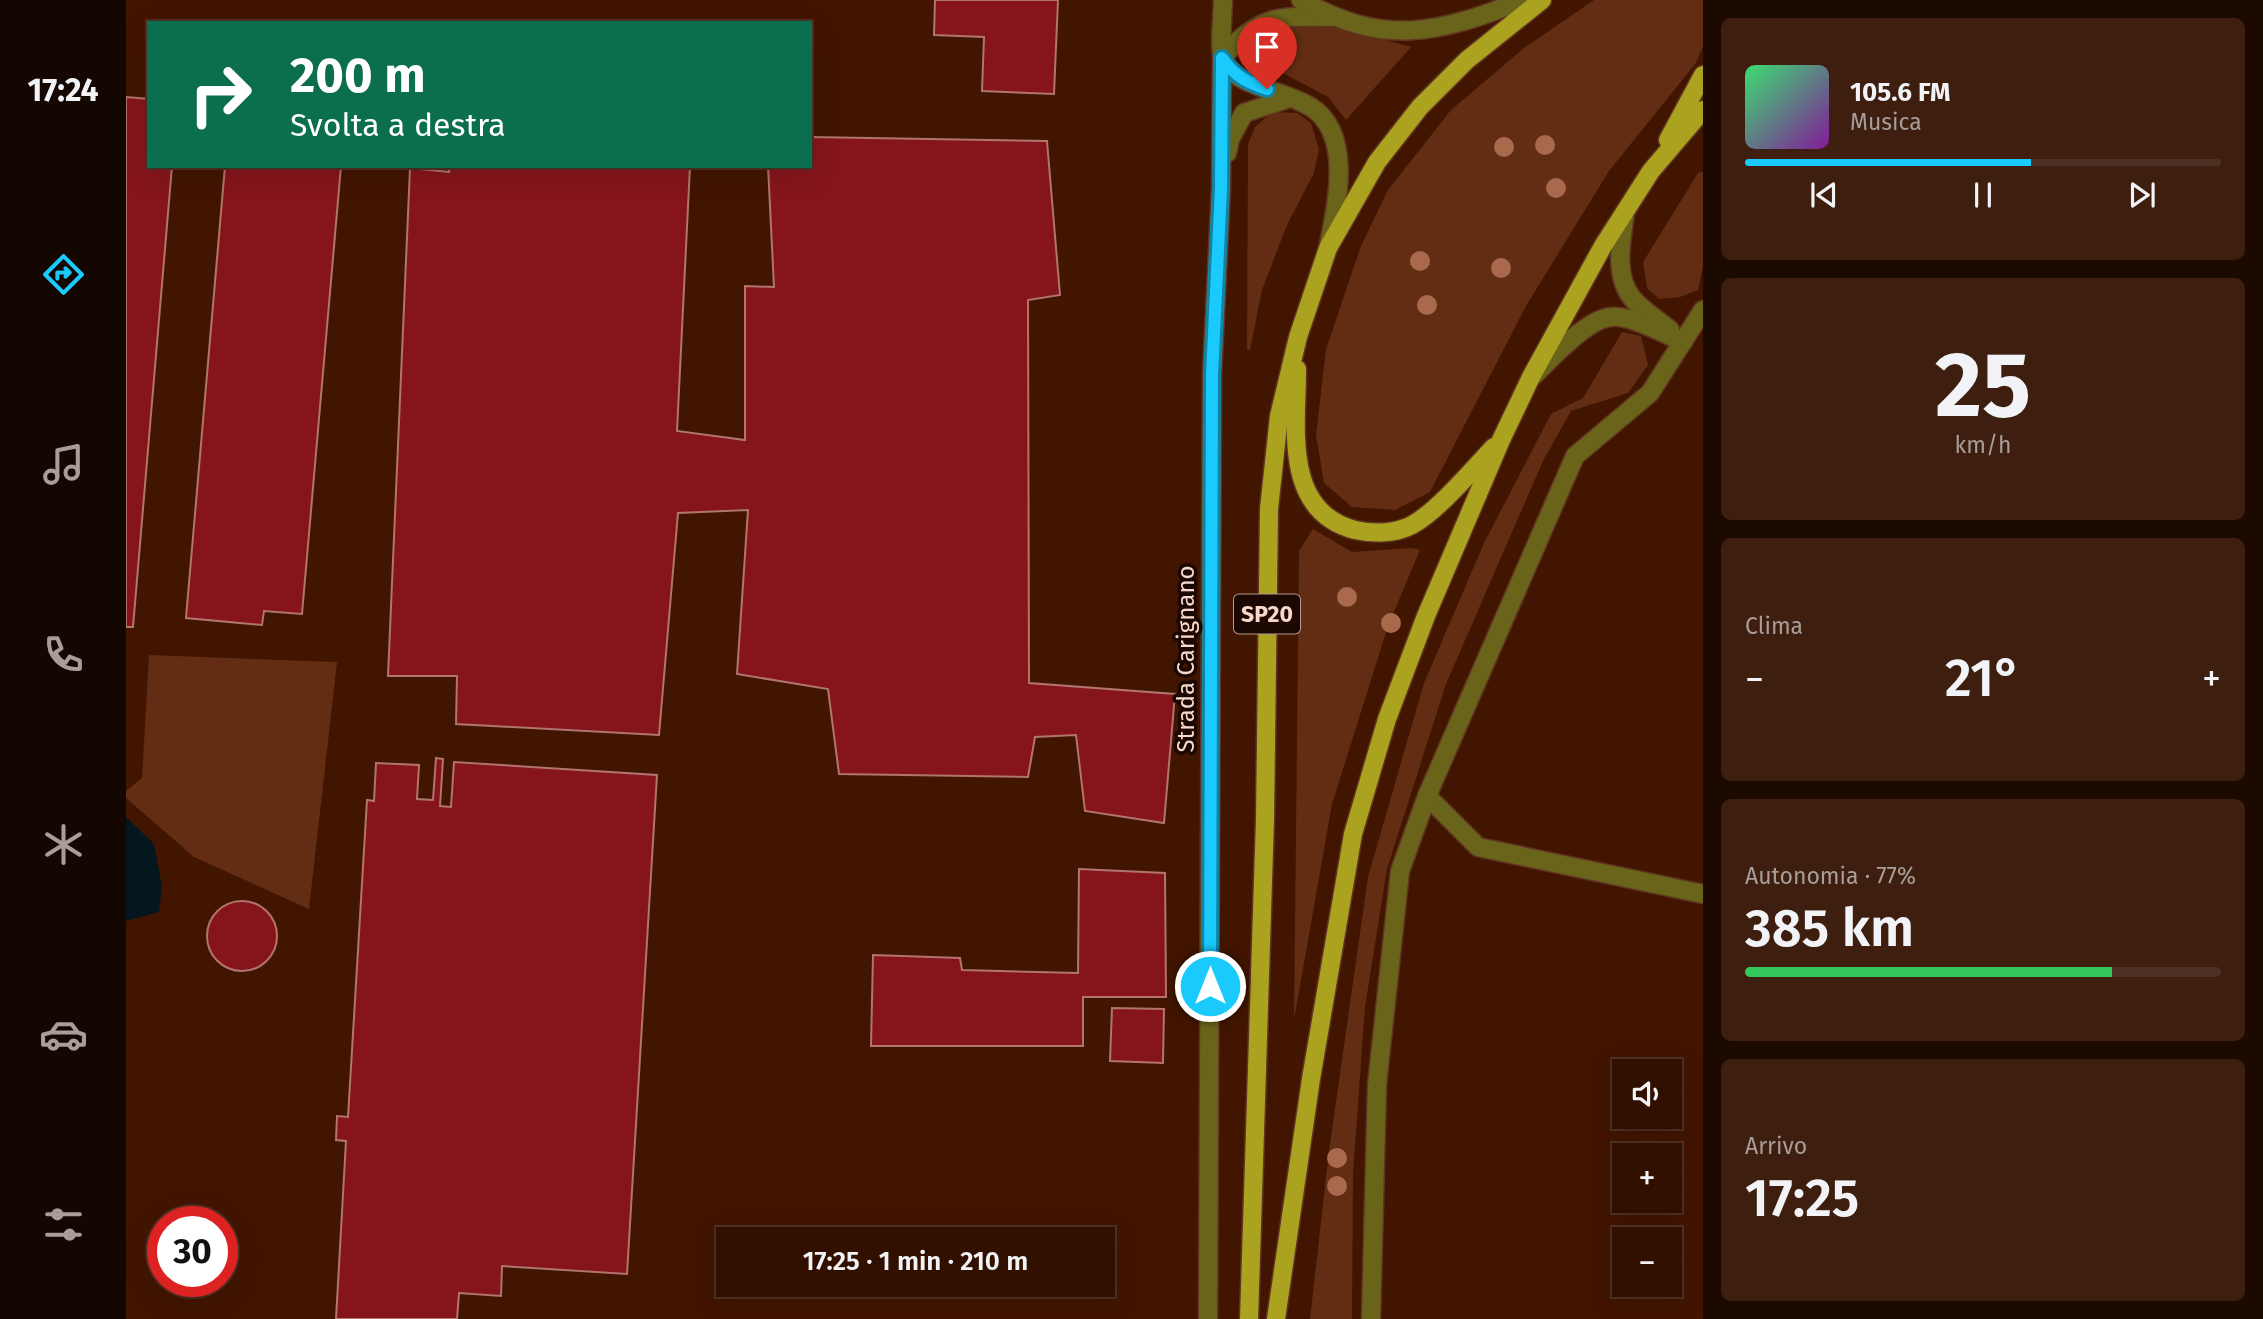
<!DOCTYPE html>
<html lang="it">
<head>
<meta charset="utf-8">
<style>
  body { margin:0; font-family:"Fira Sans",sans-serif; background:#3d1e0f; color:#f1f3f6; height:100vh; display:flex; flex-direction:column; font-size:26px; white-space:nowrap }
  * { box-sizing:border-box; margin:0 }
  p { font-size:23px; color:#a89d99 }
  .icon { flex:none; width:38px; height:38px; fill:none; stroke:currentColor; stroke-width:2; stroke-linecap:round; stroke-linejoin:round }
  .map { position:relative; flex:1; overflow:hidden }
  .sheet { display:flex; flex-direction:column; gap:18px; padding:18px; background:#1c0900; width:560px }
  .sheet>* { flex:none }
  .banner { position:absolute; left:21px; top:21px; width:665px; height:147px; border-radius:0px; box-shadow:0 7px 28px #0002,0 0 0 2px #4d3022; background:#0b6e4f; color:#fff; overflow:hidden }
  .controls { position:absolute; left:1486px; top:1059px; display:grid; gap:14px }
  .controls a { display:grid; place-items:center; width:70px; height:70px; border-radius:0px; background:#321000; box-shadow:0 7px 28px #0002,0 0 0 2px #4d3022; font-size:35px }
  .speed { position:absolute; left:21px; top:1206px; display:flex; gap:14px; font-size:35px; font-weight:700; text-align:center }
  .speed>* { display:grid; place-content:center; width:91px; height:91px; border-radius:50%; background:#321000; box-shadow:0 7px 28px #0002,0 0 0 2px #4d3022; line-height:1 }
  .speed .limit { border:10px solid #d22; background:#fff; color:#111 }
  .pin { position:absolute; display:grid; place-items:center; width:60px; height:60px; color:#fff; margin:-72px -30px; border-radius:50% 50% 50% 0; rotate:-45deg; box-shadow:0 0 7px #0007 }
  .pin .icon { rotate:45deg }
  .me { position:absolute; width:77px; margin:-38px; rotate:0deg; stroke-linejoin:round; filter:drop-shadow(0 0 5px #0008) }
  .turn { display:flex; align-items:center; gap:24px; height:147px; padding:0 28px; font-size:32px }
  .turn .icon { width:91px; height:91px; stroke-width:2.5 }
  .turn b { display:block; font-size:49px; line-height:60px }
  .big { font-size:52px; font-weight:600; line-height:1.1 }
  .sheet .card { flex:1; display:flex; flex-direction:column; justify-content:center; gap:10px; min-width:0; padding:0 24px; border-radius:10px; background:#3d1e0f }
  .sheet .dial { align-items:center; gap:0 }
  .dial b { font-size:91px; line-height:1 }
  .song { display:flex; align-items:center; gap:21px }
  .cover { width:84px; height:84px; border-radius:10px; background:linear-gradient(135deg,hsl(140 70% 55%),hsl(290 70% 35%)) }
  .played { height:7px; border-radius:4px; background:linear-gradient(90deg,#1bcafc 60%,#4d3022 60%) }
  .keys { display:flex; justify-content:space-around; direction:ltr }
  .heat { display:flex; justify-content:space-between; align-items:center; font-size:38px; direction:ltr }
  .charge { height:10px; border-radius:5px; background:linear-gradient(90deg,#34c759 77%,#4d3022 0) }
  .trip { position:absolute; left:590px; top:1227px; width:399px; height:70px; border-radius:0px; background:#321000; box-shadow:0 7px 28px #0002,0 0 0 2px #4d3022; font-weight:600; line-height:70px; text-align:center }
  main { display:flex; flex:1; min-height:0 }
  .menu { display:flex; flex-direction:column; width:126px; justify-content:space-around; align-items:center; background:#140600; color:#a89d99 }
  .menu .icon { width:49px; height:49px }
  .menu .selected { color:#1bcafc }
  .menu b { font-size:32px; color:#f1f3f6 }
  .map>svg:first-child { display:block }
  .green { fill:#622d12 }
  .water { fill:#04171e }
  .building { fill:#85151b; stroke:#b1746f; stroke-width:2 }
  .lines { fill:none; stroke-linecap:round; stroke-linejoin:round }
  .minor-casing { stroke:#5f3420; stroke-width:21 }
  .tertiary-casing { stroke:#5f3420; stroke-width:21 }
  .primary-casing { stroke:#5f3420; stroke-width:21 }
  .minor { stroke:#6a641b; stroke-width:18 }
  .tertiary { stroke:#6a641b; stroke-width:18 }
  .primary { stroke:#aba220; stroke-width:18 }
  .tree { fill:#a8694c }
  .route-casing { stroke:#1283a4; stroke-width:18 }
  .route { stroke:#1bcafc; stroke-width:12 }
  .labels { text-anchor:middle; stroke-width:7; stroke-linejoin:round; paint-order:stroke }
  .shield { fill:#1c0802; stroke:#b59a8f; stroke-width:2 }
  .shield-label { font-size:23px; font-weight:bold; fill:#f7d8cb }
  .street-label { font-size:24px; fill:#f7d8cb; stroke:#1c0802 }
</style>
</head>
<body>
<main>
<nav class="menu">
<b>17:24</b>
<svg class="icon selected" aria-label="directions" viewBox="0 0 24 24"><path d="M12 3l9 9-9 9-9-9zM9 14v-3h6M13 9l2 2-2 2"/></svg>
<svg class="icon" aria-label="music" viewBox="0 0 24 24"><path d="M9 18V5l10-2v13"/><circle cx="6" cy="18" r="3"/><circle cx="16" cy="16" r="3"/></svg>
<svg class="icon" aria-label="phone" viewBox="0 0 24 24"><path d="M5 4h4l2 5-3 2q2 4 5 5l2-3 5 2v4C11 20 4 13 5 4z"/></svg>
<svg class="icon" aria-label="climate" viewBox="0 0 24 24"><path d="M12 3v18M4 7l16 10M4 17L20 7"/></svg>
<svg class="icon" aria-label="car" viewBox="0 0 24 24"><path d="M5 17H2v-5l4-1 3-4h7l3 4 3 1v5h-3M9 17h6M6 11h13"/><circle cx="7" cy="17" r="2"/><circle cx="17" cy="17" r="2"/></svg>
<svg class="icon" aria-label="filters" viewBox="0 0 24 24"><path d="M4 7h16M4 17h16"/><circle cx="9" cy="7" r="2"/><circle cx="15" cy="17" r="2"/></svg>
</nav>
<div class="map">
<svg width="1577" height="1319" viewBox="0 0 1577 1319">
  <rect width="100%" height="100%" fill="#421500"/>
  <g class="green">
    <path d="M1468 0H1577V46L1570 63 1483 171 1400 306 1304 492 1269 510 1226 507 1198 483 1190 435 1200 349 1235 246 1262 190 1325 110 1398 48Z"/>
    <path d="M1177 23 1205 25 1285 47 1220 120 1202 97 1138 63 1137 47 1149 29Z"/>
    <path d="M1146 112 1171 113 1185 123 1193 149 1188 173 1161 225 1136 290 1124 350H1121L1122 144 1129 127Z"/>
    <path d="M1577 172V266L1572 290 1554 297 1533 299 1521 288 1517 262 1572 173Z"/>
    <path d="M1496 332 1515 336 1522 365 1502 393 1445 411 1417 461 1320 684 1261 869 1239 1007 1227 1174 1226 1319H1184L1203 1151 1242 877 1298 683 1358 543 1425 414 1457 398Z"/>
    <path d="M1187 529 1226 552 1286 548 1294 550 1262 626 1206 804 1168 1020 1173 551Z"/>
    <path d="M23 655 211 662 183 909 68 857 0 798V791L16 778Z"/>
  </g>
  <path class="water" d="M0 817 28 844 36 886 33 912 0 921Z"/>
  <g class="building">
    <path d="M809 0H932L928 94 856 91 858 37 808 35Z"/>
    <path d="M0 97 23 99V166H46L7 627H0Z"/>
    <path d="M684 137 921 141 934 295 902 300 903 683 1049 694 1038 823 959 811 950 735 909 737 902 777 713 774 702 689 611 674 622 510 552 513 533 735 330 724 331 676H262L284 168 323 172V166H564L551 431 619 440V286L648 287 642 166H684Z"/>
    <path d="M99 166H215L176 614 138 611 136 625 60 618Z"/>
    <path d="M310 758 317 759 314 806 325 807 328 762 531 775 501 1274 376 1266 375 1296 333 1293 331 1319H210L220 1141 210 1140 211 1116 222 1117 241 800 248 801 250 763 293 765 291 799 307 800Z"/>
    <path d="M953 869 1039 873 1040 997H957V1046H745L747 955 834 958 836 970 952 973Z"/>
    <circle cx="116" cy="936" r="35"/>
    <path d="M986 1008 1038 1009 1037 1063 984 1061Z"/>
  </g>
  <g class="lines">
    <defs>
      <g id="minor">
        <path d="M1101 153 1104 139 1118 113 1164 98"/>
        <path d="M1499 212C1496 239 1487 274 1506 298 1516 310 1532 320 1544 330"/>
        <path d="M1408 375C1426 358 1461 319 1485 317 1505 315 1539 334 1557 342"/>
        <path d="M1301 796 1352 847 1577 894"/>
        <path d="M1082 1319 1086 375 1095 188 1096 58C1133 15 1151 16 1205 17"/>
        <path d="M1245 1319 1251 1085 1274 871 1301 796 1449 456 1524 393 1577 310"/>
      </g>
      <g id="tertiary">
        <path d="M1097 0C1097 12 1093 50 1097 59 1103 75 1121 82 1135 87 1151 93 1170 98 1185 107 1227 134 1211 204 1203 244"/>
        <path d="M1175 0C1258 47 1312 34 1397 0"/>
      </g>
      <g id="primary">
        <path d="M1542 140 1577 75"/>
        <path d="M1171 369C1171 426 1156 511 1229 530 1247 534 1269 534 1286 525 1312 511 1347 469 1368 447"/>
        <path d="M1123 1319 1139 819 1143 509 1153 416 1172 337 1202 248 1251 162 1294 107 1341 60 1416 0"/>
        <path d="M1150 1319 1185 1079 1227 834 1261 719 1300 616 1375 440 1405 377 1477 246 1525 171 1577 110"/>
      </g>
    </defs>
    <use href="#minor" class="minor-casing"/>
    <use href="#tertiary" class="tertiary-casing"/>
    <use href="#primary" class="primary-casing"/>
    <use href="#minor" class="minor"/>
    <use href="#tertiary" class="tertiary"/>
    <use href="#primary" class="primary"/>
  </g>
  <g class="tree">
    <circle cx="1419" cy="145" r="10"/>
    <circle cx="1378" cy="147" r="10"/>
    <circle cx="1430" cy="188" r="10"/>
    <circle cx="1294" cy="261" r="10"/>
    <circle cx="1375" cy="268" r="10"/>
    <circle cx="1301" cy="305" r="10"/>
    <circle cx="1221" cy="597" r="10"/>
    <circle cx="1265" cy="623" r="10"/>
    <circle cx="1211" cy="1158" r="10"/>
    <circle cx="1211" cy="1186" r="10"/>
  </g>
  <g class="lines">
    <defs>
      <path id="route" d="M1084 986 1086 375 1095 188 1096 58C1108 76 1121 82 1141 89"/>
    </defs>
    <use href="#route" class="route-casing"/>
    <use href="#route" class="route"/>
  </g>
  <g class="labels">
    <rect class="shield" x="1108" y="594.5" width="66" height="39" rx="5"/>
    <g class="shield-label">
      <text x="1141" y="622">SP20</text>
    </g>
    <g class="street-label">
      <text transform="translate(1060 659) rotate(-90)" y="8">Strada Carignano</text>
    </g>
  </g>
</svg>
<div class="controls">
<a><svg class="icon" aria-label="sound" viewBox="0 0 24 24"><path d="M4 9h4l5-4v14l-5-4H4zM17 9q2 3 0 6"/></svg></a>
<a>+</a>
<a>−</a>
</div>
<div class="speed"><div class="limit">30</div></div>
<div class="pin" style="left:1141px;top:89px;background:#d93025"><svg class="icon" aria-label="arrive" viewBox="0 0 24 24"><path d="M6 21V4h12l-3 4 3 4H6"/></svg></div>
<svg class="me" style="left:1084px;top:986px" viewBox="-20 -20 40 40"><circle r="17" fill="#1bcafc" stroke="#fff" stroke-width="3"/><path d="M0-11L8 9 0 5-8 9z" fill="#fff"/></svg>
<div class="trip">17:25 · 1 min · 210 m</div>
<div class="banner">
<div class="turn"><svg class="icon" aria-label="right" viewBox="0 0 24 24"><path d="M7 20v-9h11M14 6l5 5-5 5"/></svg><div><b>200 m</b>Svolta a destra</div></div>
</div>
</div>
<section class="sheet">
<div class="card">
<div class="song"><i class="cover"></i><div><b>105.6 FM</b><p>Musica</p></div></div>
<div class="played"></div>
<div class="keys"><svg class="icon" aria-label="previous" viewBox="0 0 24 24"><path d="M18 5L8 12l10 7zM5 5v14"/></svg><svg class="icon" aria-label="pause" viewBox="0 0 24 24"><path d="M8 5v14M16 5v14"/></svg><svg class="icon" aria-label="next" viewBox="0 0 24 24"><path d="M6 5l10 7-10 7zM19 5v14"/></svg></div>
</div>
<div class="card dial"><b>25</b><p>km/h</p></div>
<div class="card"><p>Clima</p>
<div class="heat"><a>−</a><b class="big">21°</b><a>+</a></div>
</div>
<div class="card"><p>Autonomia · 77%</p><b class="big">385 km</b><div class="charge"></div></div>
<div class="card"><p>Arrivo</p><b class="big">17:25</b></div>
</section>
</main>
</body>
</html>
